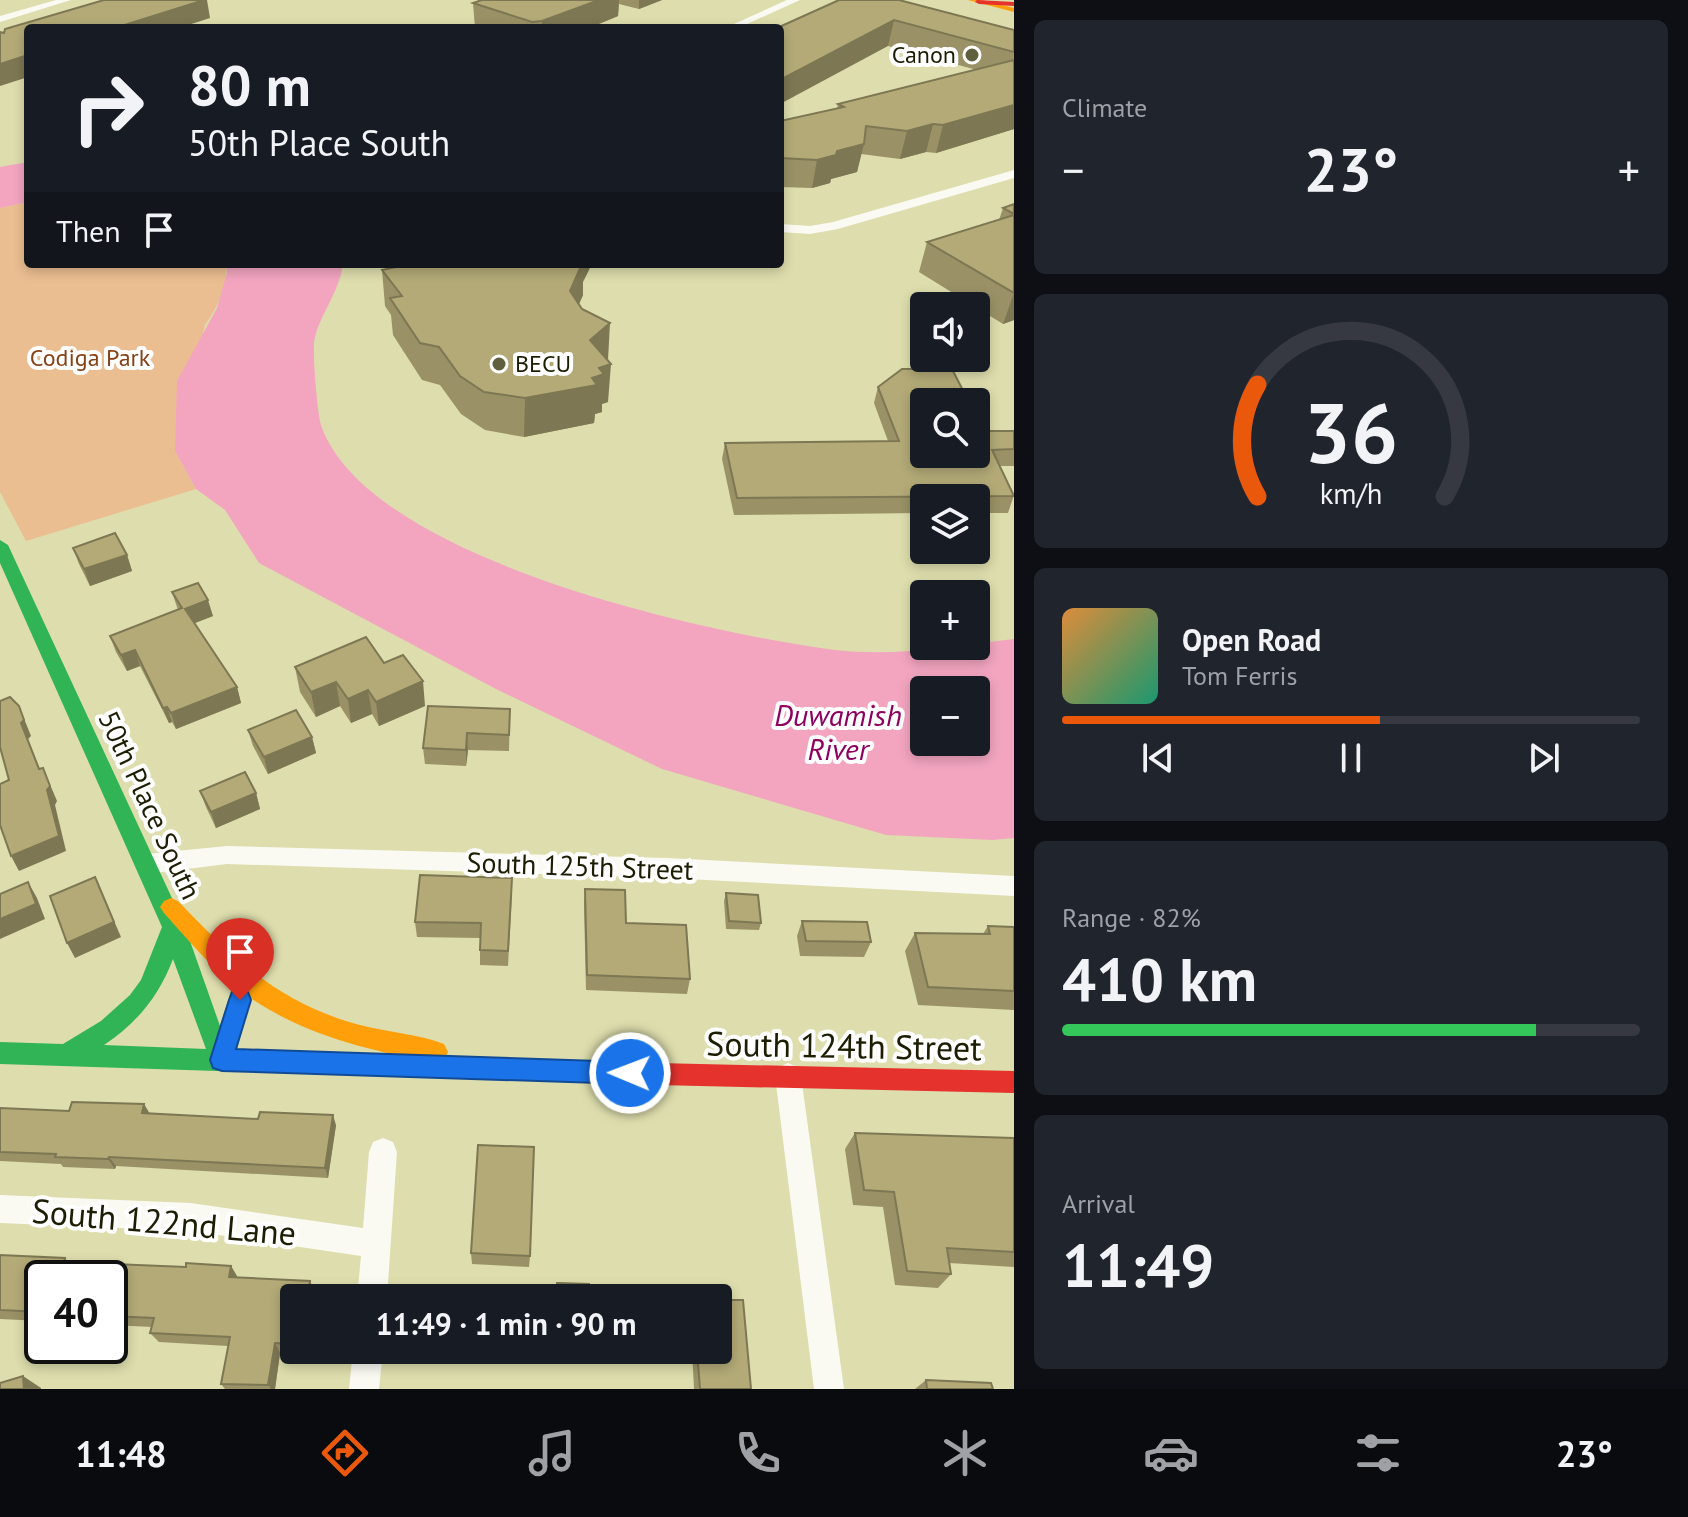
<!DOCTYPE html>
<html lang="en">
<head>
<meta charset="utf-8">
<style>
  body { margin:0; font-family:"PT Sans",sans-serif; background:#20242c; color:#f1f3f6; height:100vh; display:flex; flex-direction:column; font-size:30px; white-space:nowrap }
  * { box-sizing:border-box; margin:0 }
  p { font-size:26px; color:#9ea1a6 }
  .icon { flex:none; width:44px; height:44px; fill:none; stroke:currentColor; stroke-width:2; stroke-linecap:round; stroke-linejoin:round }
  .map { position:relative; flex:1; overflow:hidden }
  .details { display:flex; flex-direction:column; gap:20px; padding:20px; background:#0d0f14; width:674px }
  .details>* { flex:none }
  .top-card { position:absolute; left:24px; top:24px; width:760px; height:244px; border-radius:8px; box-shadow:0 4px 12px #0003; background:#171b24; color:#f1f3f6; overflow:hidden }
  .controls { position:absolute; left:910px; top:292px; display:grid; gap:16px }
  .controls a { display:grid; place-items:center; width:80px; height:80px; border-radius:8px; background:#171b24; box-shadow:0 4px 12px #0003; font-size:40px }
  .speed { position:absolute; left:24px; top:1260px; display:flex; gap:16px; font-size:40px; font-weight:700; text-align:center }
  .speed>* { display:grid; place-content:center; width:104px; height:104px; border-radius:50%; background:#171b24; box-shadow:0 4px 12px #0003; line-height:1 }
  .speed .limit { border:4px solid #111; border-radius:12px; background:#fff; color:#111 }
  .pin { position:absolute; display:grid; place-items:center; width:68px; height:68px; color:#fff; margin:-82px -34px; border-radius:50% 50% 50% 0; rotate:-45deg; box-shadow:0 0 8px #0007 }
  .pin .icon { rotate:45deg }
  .me { position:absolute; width:88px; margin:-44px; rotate:271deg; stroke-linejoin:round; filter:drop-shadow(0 0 6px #0008) }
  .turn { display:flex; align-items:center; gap:28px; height:168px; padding:0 32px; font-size:36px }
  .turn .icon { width:104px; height:104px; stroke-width:2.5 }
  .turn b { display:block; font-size:56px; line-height:68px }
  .then { display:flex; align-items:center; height:76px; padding:0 32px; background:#0003; gap:16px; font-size:30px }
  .big { font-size:60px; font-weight:600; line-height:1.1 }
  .details .card { flex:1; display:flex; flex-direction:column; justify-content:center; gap:12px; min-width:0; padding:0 28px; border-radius:12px; background:#20242c }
  .details .dial { align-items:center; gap:0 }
  .dial svg { height:208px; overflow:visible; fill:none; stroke:#363941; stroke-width:7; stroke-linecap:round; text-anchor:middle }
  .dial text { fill:#f1f3f6; stroke:none }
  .song { display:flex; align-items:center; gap:24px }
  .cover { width:96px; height:96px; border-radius:12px; background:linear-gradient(135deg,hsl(30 70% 55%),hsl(160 70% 35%)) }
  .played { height:8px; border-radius:4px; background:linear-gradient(90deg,#ea580c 55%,#363941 55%) }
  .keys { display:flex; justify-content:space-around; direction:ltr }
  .heat { display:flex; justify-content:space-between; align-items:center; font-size:44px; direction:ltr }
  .charge { height:12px; border-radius:6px; background:linear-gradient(90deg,#34c759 82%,#363941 0) }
  .trip { position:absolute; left:280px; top:1284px; width:452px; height:80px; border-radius:8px; background:#171b24; box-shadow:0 4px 12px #0003; font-weight:600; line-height:80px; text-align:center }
  .menu { display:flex; height:128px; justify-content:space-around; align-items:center; background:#090b0e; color:#9ea1a6 }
  .menu .icon { width:56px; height:56px }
  .menu .on { color:#ea580c }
  .menu b { font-size:36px; color:#f1f3f6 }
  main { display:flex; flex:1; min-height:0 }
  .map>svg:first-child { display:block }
  .green { fill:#ebbe91 }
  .water { fill:#f3a5c0; fill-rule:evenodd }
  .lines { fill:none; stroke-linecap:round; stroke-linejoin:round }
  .street { fill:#fafaf3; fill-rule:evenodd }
  .fast { fill:#30b455; fill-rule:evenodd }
  .slow { fill:#ff9f0a; fill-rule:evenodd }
  .jam { fill:#e5322d; fill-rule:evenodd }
  .wall { fill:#9a9266 }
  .shaded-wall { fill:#7d7753 }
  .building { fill:#b3aa77; stroke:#7d7753; stroke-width:2 }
  .route { fill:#1a73e8; stroke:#114b97; stroke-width:2 }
  .poi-dot { fill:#60603e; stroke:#fff; stroke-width:3 }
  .labels { text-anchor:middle; stroke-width:8; stroke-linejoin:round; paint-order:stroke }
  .far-poi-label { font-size:24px; fill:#1d1d03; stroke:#fff; text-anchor:end }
  .far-park-label { font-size:24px; fill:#864117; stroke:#fff }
  .street-label { font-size:28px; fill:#1d1d03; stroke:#fff }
  .water-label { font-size:30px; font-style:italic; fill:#8e0060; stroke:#fff }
  .near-street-label { font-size:34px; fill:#1d1d03; stroke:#fff }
</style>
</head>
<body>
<main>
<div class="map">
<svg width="1014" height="1389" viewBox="0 0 1014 1389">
  <rect width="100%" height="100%" fill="#ddddad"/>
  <path class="green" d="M28 202V264H226C229 285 217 308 205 325L175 451 196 489 26 541 0 492V208Z"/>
  <g class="water">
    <path d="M28 162V202L0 208V167Z"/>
    <path d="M226 264H343C339 294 317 318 314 343 313 357 317 416 322 428 372 560 706 633 835 650 895 657 957 646 1014 639V838L993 840 886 835 662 769 496 689 259 563 225 510 196 489 175 451 177 381 217 308 227 273ZM924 690H976V742H924Z"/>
  </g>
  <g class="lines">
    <g class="street">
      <path d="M56 0H71L0 22V16Z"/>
      <path d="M787 0H800L738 28H725Z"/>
      <path d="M1014 170V178L838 229 810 234 780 232V224L810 226 833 222Z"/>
      <path d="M227 846 667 858 1014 876V896L667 878 227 864 146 874 138 871 135 864 138 857 146 854Z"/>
      <path d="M788 1063 797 1067 801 1076 844 1389H814L775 1076 779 1067Z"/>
      <path d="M383 1138 393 1142 397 1152 387 1298H357L361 1256 191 1231 0 1223V1195L191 1203 363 1228 369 1152 373 1142Z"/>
      <path d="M353 1350H383L379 1389H349Z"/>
    </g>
    <path class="fast" d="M0 540 8 545 184 924 220 1026 237 972 245 969 253 972 256 979 237 1049 657 1063 665 1066 669 1074 665 1082 657 1085 0 1064V1042L63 1044 101 1021 130 995 141 980 162 927 0 563ZM173 959 206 1049 104 1045C137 1023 159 996 173 959Z"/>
    <g class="slow">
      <path d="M968 0H982L1014 8V12Z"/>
      <path d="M171 898 178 901C235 960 278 1003 360 1025 387 1032 418 1034 444 1044L448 1052 444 1060 436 1063C366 1050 294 1033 237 988 210 966 187 939 164 913L160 907 164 901Z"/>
    </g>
    <g class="jam">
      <path d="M977 0 1014 2V6L979 4 975 2Z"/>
      <path d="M657 1063 1014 1071V1093L657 1085 649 1082 645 1074 649 1066Z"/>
    </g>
  </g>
  <g class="wall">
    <path d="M482 0H662L639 9 619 4 618 16 589 28H475L473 3Z"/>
    <path d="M839 0 1014 30V129L936 153 926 152 900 159 861 154 857 172 831 179 830 183 812 188 780 187V121L837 109 838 104 977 70 888 46Z"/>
    <path d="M1014 204V320L1003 324 919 272 927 242 999 220 1003 208Z"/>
    <path d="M382 270 583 282V295L579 304 608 360V402L602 404V412L595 414 594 423 524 437 485 430 461 414 440 385 422 380 393 335 391 315 385 306Z"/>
    <path d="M878 387 983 431H1014V466H1000L1014 495 1008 513H976V498H924V513L734 515 722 459 725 443 888 441 874 403Z"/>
    <path d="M73 548 127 555 132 571 90 586 79 564Z"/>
    <path d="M172 592 213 616 194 623 237 687 241 703 176 729 172 722 169 723 140 666 127 671 116 652 110 636 178 610Z"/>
    <path d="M384 663 425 706 379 726 372 714 351 723 340 706 316 717 300 692 295 667Z"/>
    <path d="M510 709 509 751 468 750 466 766 425 764 423 748Z"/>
    <path d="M248 730 312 737 316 753 268 774 253 746Z"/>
    <path d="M200 791 256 793 260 809 216 828 206 807Z"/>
    <path d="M585 889 626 923 690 979 687 994 586 990 584 905Z"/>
    <path d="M726 893 761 923 759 930 726 929 724 901Z"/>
    <path d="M512 894 508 966 480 965V938L417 937 415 922Z"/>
    <path d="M802 921 871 942 864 957 800 956 797 936Z"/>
    <path d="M988 926 1014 927V1010L918 1005 905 951 915 933 983 934Z"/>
    <path d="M0 1108 150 1114 336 1125 328 1178 116 1166 115 1169 63 1167 61 1164 0 1161Z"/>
    <path d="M855 1133 1014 1138V1267L949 1263 951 1274 938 1288 895 1285 883 1207 853 1205 845 1149Z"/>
    <path d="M471 1253 530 1256 529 1267 472 1264Z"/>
    <path d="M0 1255 65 1258 68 1262 186 1267 231 1266 237 1277 310 1281 314 1291 313 1298H294V1350H299V1354L280 1353 275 1389H225L221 1384 228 1346 159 1342 150 1333 152 1327 110 1325V1278H42V1321L0 1319Z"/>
    <path d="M692 1350H718L751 1389H694Z"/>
    <path d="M926 1380 993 1389H915Z"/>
  </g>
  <g class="shaded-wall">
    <path d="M204 0H207L210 18 179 28H115Z"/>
    <path d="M599 0H619L618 16 589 28H542V21Z"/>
    <path d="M639 0H662L639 9Z"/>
    <path d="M894 20 888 46 780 104V80Z"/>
    <path d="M28 55V77L0 86V64Z"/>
    <path d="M1014 105V129L936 153 943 125Z"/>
    <path d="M933 124 926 152 900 159 907 131Z"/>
    <path d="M864 144 857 172 831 179 830 183 812 188 817 160 837 151Z"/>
    <path d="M579 264H592L583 282V295L568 328 570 291Z"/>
    <path d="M1014 293V320L1003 324Z"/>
    <path d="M610 323 608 360 590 340Z"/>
    <path d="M611 364 608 402 602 404V412L595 414 594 423 524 437 525 398 592 378 599 368Z"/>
    <path d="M127 555 132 571 90 586 84 569Z"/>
    <path d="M208 600 213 616 190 625 185 609Z"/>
    <path d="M135 650 140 666 127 671 121 655Z"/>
    <path d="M423 681 425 706 379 726 376 702Z"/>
    <path d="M336 682 340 706 316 717 311 692Z"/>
    <path d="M237 687 241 703 176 729 171 713Z"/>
    <path d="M368 690 372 714 351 723 348 699Z"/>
    <path d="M19 706 31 736 28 739 46 785 39 769 21 723Z"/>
    <path d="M167 707 172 722 169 723 163 708Z"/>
    <path d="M467 733 468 750 466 766V750Z"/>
    <path d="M312 737 316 753 268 774 264 757Z"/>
    <path d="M43 768 57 801 55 805 66 851 19 871 11 856 47 790Z"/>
    <path d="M256 793 260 809 216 828 211 812Z"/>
    <path d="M95 877 121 937 75 958 67 943Z"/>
    <path d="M28 882 37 898 45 919 0 939V919Z"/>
    <path d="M144 1104 150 1114 142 1113Z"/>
    <path d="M333 1115 336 1125 328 1178 325 1168Z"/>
    <path d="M109 1157 116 1166 115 1169 108 1159Z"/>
    <path d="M231 1266 237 1276 235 1287 229 1277Z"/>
    <path d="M310 1281 314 1291 313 1298H307Z"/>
    <path d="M275 1343 280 1353 275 1389H271L268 1385Z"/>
    <path d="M23 1376 41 1388V1389H24Z"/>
  </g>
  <g class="building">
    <path d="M104 0H204L115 28H28V55L0 64V32L4 33 5 29Z"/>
    <path d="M482 0H599L542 21 532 22 473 3Z"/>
    <path d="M839 0H899L1014 30V52L894 20 780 80V28H777Z"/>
    <path d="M1014 60V105L943 125 933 124 907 131 866 126 864 144 837 151 836 155 817 160 780 158V121L844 107 838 104Z"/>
    <path d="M1014 204V214L1003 208Z"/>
    <path d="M1014 215V293L927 242Z"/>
    <path d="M410 264H582L570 291 582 309 610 323 590 340 611 364 599 368 604 374 592 378 597 385 525 398 484 392 460 376 439 347 420 343 390 298 402 296 382 270Z"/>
    <path d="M902 369H952L969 402H924V454H976V416L983 431H1014V449L992 450 1014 496 737 498 725 443 899 441 878 387Z"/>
    <path d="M115 533 127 555 84 569 73 548Z"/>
    <path d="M198 583 208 600 185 609 237 687 171 713 167 707 163 708 135 650 121 655 110 636 182 608 172 592Z"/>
    <path d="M366 637 384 663 403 655 423 681 376 702 368 690 348 699 336 682 311 692 295 667Z"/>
    <path d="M10 697 19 706 24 720 21 723 39 769 43 768 50 786 47 790 59 836 11 856 0 825V784L9 780 0 747V701Z"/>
    <path d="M428 706 510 709 509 735 467 733 466 750 423 748Z"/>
    <path d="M296 710 312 737 264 757 248 730Z"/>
    <path d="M245 772 256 793 211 812 200 791Z"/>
    <path d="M420 875 512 878 508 951 480 950 481 923 415 922Z"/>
    <path d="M95 877 114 922 67 943 50 896Z"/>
    <path d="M28 882 36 904 0 919V894Z"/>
    <path d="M585 889 625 890 626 923 686 925 690 979 587 975Z"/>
    <path d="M726 893 758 895 761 923 729 921Z"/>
    <path d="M802 921 867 922 871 942 806 941Z"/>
    <path d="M988 926 1014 927V991L928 987 915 933 990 934Z"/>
    <path d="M72 1102 144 1104 142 1113 258 1119 260 1112 333 1115 325 1168 109 1157 108 1159 55 1157 56 1154 0 1152V1108L69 1111Z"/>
    <path d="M855 1133 1014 1138V1252L947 1248 951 1274 907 1271 894 1192 864 1190Z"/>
    <path d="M478 1145 534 1147 530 1256 471 1253Z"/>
    <path d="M0 1255 65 1258 64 1262 186 1267V1263L231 1266 229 1277 310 1281 307 1298H294V1344L275 1343 268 1385 221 1384 230 1337 150 1333 154 1318 110 1316V1278H42V1312L0 1310Z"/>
    <path d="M557 1283 589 1284V1298H557Z"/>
    <path d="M718 1300H743L751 1389H700L697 1350H718Z"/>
    <path d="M23 1376 24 1389H0V1383Z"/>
    <path d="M926 1380 991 1383 993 1389H927Z"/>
  </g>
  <path class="route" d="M240 989 248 992 251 1000 236 1049 630 1062 638 1065 641 1073 638 1081 630 1084 222 1071 213 1068 210 1060 229 1000 232 992Z"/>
  <g class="poi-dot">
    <circle cx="972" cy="55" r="8"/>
    <circle cx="499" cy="364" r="8"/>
  </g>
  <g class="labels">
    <g class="far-poi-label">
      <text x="956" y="63">Canon</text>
      <text x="515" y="372" text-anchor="start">BECU</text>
    </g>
    <g class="far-park-label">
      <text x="90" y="366">Codiga Park</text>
    </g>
    <g class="street-label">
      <text transform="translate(150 805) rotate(65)" y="10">50th Place South</text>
      <text transform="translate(580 866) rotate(2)" y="10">South 125th Street</text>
    </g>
    <g class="water-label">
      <text x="838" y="726">Duwamish<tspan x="838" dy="34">River</tspan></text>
    </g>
    <g class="near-street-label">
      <text transform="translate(844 1046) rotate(1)" y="12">South 124th Street</text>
      <text transform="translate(164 1222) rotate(5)" y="12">South 122nd Lane</text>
    </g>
  </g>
</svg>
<div class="controls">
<a><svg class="icon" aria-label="sound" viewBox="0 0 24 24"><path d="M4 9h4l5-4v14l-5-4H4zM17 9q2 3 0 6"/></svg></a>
<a><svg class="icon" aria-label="search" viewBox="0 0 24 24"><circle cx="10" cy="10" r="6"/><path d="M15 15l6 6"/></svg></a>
<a><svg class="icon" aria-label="layers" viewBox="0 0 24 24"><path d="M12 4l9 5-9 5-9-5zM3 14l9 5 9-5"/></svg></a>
<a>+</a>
<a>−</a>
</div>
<div class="speed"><div class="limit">40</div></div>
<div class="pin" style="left:240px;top:1000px;background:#d93025"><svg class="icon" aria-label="arrive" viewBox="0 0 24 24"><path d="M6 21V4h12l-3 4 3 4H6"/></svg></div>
<svg class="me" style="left:630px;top:1073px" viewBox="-20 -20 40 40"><circle r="17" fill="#1a73e8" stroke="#fff" stroke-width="3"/><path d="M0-11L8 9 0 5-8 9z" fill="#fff"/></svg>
<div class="trip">11:49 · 1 min · 90 m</div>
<div class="top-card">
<div class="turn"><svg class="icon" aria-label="right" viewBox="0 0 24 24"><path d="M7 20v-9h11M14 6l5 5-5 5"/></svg><div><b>80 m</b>50th Place South</div></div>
<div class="then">Then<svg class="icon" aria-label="arrive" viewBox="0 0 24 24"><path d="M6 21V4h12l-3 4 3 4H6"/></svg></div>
</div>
</div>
<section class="details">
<div class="card"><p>Climate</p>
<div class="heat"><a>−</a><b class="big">23°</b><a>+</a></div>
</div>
<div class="card dial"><svg viewBox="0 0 100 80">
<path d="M14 69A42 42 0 1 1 86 69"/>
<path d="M14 69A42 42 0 0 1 14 26" stroke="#ea580c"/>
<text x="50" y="56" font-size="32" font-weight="700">36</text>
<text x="50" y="72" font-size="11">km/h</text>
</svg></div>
<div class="card">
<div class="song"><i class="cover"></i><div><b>Open Road</b><p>Tom Ferris</p></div></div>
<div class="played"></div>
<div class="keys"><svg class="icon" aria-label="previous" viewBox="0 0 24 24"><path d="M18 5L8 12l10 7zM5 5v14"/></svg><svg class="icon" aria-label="pause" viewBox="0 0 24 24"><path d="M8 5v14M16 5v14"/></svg><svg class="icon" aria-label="next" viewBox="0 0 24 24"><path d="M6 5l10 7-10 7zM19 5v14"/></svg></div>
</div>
<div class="card"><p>Range · 82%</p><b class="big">410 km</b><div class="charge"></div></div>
<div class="card"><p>Arrival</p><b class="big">11:49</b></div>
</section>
</main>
<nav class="menu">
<b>11:48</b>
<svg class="icon on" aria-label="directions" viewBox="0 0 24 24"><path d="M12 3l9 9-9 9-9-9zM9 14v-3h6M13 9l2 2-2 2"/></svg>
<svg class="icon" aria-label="music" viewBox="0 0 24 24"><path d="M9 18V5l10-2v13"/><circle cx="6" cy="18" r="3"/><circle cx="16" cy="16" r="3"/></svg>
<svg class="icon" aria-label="phone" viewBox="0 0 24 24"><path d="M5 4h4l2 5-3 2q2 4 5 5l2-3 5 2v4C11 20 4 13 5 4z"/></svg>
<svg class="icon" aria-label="climate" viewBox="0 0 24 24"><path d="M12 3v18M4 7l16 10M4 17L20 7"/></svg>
<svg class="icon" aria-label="car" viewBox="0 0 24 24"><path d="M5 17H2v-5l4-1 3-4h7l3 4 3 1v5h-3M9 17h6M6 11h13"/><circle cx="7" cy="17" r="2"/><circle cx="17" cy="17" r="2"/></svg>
<svg class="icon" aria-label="filters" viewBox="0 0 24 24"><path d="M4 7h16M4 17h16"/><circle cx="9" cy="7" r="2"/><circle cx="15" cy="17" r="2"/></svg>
<b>23°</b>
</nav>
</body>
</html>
